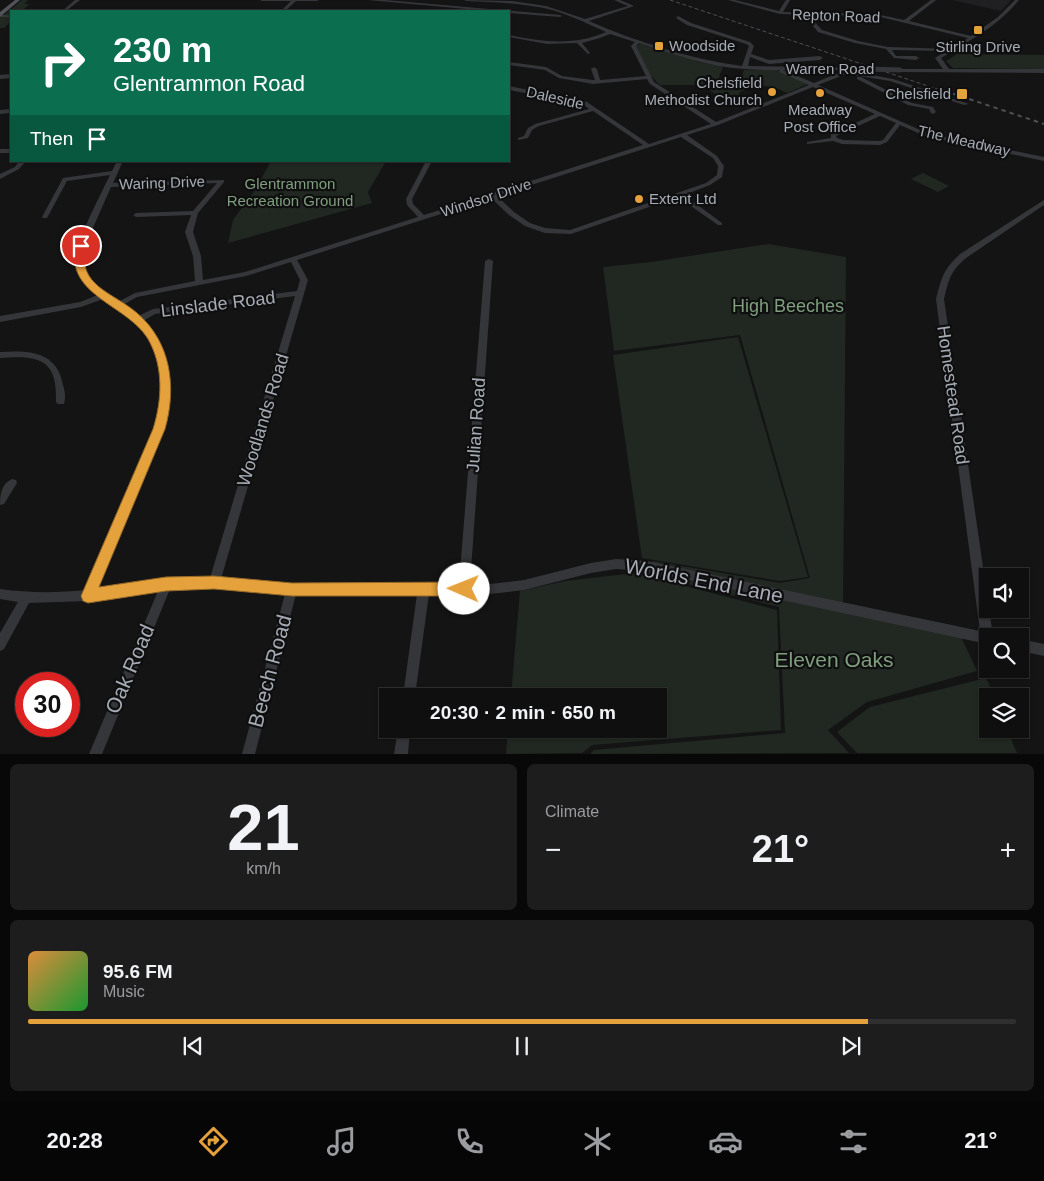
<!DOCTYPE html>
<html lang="en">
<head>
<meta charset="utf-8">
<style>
  body { margin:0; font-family:Arial,sans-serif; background:#1d1d1e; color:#f1f3f6; height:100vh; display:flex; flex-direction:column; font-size:19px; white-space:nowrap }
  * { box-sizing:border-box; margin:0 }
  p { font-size:16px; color:#9b9c9f }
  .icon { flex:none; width:28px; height:28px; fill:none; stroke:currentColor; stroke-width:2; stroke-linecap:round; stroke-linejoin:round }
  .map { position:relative; height:754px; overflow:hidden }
  .sheet { display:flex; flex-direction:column; gap:10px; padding:10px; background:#080809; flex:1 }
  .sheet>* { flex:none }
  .hud { position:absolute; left:10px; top:10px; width:500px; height:152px; border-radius:0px; box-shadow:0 1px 4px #0004,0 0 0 1px #2f2f30; background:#0b6e4f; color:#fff; overflow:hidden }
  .tools { position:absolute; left:979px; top:568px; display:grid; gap:10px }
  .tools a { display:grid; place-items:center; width:50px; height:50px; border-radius:0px; background:#0f0f10; box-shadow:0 1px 4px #0004,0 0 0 1px #2f2f30; font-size:25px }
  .speed { position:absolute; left:15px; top:672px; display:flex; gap:10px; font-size:25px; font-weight:700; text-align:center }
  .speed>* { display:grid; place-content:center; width:65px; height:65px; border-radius:50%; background:#0f0f10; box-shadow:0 1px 4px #0004,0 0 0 1px #2f2f30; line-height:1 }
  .speed .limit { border:8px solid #d22; background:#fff; color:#111 }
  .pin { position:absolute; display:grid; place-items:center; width:42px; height:42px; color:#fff; margin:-21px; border:2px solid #fff; border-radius:50%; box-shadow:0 1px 5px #0007 }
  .me { position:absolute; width:55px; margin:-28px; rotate:271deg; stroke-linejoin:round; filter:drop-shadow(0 0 4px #0008) }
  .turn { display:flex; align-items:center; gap:18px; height:105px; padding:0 20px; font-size:22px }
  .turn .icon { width:65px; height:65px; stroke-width:2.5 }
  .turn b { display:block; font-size:35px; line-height:42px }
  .then { display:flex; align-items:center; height:48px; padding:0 20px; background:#0003; gap:10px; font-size:19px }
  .big { font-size:38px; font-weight:800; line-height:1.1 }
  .sheet .widget { flex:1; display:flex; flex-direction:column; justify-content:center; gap:8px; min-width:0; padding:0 18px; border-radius:8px; background:#1d1d1e }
  .sheet .dial { align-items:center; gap:0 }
  .dial b { font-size:65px; line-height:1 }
  .song { display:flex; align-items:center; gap:15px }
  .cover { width:60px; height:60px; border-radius:8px; background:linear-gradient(135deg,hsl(30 70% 55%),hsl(130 70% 35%)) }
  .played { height:5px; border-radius:2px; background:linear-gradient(90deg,#e5a13c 85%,#2f2f30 85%) }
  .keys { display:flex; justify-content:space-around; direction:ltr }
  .heat { display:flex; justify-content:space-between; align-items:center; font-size:28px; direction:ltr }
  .sheet .tiles { flex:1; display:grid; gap:10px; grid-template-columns:1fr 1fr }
  .widget:last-child { grid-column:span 2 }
  .trip { position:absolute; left:379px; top:688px; width:288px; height:50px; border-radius:0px; background:#0f0f10; box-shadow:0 1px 4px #0004,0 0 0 1px #2f2f30; font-weight:800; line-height:50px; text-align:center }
  .tab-bar { display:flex; height:80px; justify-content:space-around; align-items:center; background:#060606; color:#9b9c9f }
  .tab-bar .icon { width:35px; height:35px }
  .tab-bar .selected { color:#e5a13c }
  .tab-bar b { font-size:22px; color:#f1f3f6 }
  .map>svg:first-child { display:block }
  .built { fill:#202022 }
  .green { fill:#202821 }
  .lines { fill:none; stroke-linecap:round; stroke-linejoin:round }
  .minor { fill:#35363a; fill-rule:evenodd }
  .major { fill:#515359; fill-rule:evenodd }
  .rail-far1 { stroke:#4c4e53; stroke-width:1; stroke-dasharray:4 2.5; stroke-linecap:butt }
  .rail { stroke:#4c4e53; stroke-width:2; stroke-dasharray:4.5 4; stroke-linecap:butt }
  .minor-bridge { stroke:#35363a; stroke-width:5 }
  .route { fill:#e5a13c; stroke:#956927 }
  .poi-dot { fill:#e5a13c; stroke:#0f0f10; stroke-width:2 }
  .labels { text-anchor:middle; stroke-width:4.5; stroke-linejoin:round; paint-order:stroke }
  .far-street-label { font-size:15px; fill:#a6acb5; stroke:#0f0f10 }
  .far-poi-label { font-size:15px; fill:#a6acb5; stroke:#0f0f10; text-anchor:start }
  .far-park-label { font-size:15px; fill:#7f9f7e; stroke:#0f0f10 }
  .street-label { font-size:18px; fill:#a6acb5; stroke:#0f0f10 }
  .park-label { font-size:18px; fill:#7f9f7e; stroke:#0f0f10 }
  .near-street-label { font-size:21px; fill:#a6acb5; stroke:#0f0f10 }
  .near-park-label { font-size:21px; fill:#7f9f7e; stroke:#0f0f10 }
</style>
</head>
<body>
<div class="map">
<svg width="1044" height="754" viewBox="0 0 1044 754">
  <rect width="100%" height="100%" fill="#141415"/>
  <path class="built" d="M952 0H1011L1001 11Z"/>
  <g class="green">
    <path d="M22 0H28L24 4H29L22 11H11V21L4 28H0V18Z"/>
    <path d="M640 43 696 61 723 67 719 77 739 83 744 70H777L808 84 787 93C767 83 761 85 740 92L737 99 720 96 699 85H660L651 76 636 47Z"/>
    <path d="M957 54 1044 55V69L953 68 946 61Z"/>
    <path d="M271 161H386L368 192 372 203 228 243 233 220 255 190Z"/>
    <path d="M923 173 949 186 938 192 911 179Z"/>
    <path d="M768 244 846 257 843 603 956 626 977 671 867 702 828 730 849 753 590 754 594 750 785 733 779 607 648 574 653 561 780 583 810 578 740 335 614 351 603 267 651 262Z"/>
    <path d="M738 337 808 577 780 581 642 558 613 355Z"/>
    <path d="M635 573 777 610 781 730 592 745 582 753 506 754 508 729H658V696H511L520 591 565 581Z"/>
    <path d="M986 678 994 696H988V729H1007L1017 753H857L837 732 870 707Z"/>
  </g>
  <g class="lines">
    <g class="minor">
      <path d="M75 0H80L66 11H62Z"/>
      <path d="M260 0H319L317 1H296L285 11H281L291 1H262Z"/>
      <path d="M368 0H385L560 15 562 16 560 17 509 13V11H488Z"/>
      <path d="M464 0 512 1 546 6 585 19 628 6 614 0H620L634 6 589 21C637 42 690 59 742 66L749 46 746 44 687 25 676 18 678 16 691 23 750 42 754 46 751 54 769 60 820 56 823 58 820 60 769 64 750 57 748 66 869 68V70L867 71 846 70V74L818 85 927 133 1044 157V161L925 136 900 125 887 142 880 145 842 144 833 141 807 144V142L831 138V134L875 114 813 87 718 125 687 135 717 156 724 166 722 177 710 185 684 195 722 223V225H718L678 197 571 234 545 233 525 226 509 215 491 198 297 260 308 280 221 579 292 584H459L485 261 489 259 493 261 470 584H490L524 580 591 563 616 559 647 561 980 631 936 299C942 277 943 270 960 254L1044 200V205L966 258C950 272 949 279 944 299L988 601V609H989L993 636H988L987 644 647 571 616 569 591 573 524 590 490 594H429L415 696H403L417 594H296L255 754H242L285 594 214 588 170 589 102 754H89L158 591 88 601 29 603 4 649 0 651V633L18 602 0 599V589C29 593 56 593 85 590L154 428C165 398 165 354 142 329 131 317 116 309 103 299L81 307 0 322V316L80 302 98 295C87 286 76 275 75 261 74 245 102 192 110 175L67 181 47 218H43L42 217 63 178 112 171 117 161H123L113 183 224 180V182L198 213 193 232 201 256 203 280 245 272 418 217 407 205 406 199 426 161H432L412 199 413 204 424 215 643 145 593 111 539 126 532 130 528 138 518 140V138L524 136 528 128 535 124 589 109 583 104 509 90V86L587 102 649 144 711 124 650 84 647 79 593 84 559 78 545 70 509 65V62L546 67 562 76 593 80H595L591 69 594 67 597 69 600 80 646 76 631 46 635 42 610 34 600 38 582 43 590 53 588 54 577 43 547 44 509 37V35C542 42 575 46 606 32 586 23 566 13 544 8 518 3 492 2 466 1ZM639 43C674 54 708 67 744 69 756 70 768 70 780 70L779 72 809 85 716 122 654 82 636 46ZM783 70H841V72L814 83ZM880 116 896 123 883 140 879 141 843 140 837 138 836 136ZM681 137 713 158 718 166 717 175 706 183 570 230 545 228 530 223 514 212 497 196ZM217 183 193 211 136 213 133 215 136 217 191 215 185 232 193 256 195 281 135 293 118 302 91 281 85 272 82 260 85 246 111 187ZM291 262 300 280 297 291 153 309 138 316 123 305 137 297 246 276ZM295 296 210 578 166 579 97 589 161 436C175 399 175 350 143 321L155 314Z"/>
      <path d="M728 0H735L779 11 786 0H790L783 12 876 14 904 20 931 0H936L909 21 971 36 998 17 1015 0H1019C998 26 969 41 941 58L949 69H1044V73L900 72 898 71V69H943L935 58 946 51 892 50 896 56H916L919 58 916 60 894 58 886 49 855 43 818 32 804 15 780 14ZM808 15 876 16 968 38 951 49 888 47 858 41 822 30Z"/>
      <path d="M123 9 139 11H121Z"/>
      <rect x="0" y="15" width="11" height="2"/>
      <path d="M855 72 893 79 969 104 964 105 890 81 853 75V73Z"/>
      <path d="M11 74V78L0 79V75Z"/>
      <path d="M857 77H861L912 103 933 107 936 112 933 114 931 113 929 109 908 105 857 79Z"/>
      <path d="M11 109V113L0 114V110Z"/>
      <rect x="0" y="149" width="11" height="4"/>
      <path d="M19 161H26L19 169 0 179V174L15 167Z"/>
      <path d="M0 352C29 350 57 351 63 385 65 391 66 398 64 404H58L56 402C56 392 56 380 51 371 42 354 16 357 0 358Z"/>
      <path d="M12 479 16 480 17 483 4 504 0 505C0 495 1 484 12 479Z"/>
      <path d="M1020 639 1044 644V656L1020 651Z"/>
      <path d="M398 729H410L408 754H394Z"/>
    </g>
    <path class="major" d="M15 0H20L0 17V12Z"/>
    <path class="rail-far1" d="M670 0 949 93"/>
    <path class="rail" d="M945 91 1044 124"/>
    <path class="minor-bridge" d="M867 69 900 70"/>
  </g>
  <path class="route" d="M81 243 86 246C76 286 113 292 137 313 171 342 177 387 165 429L99 587 166 577 214 576 292 583 464 582 470 584 472 589 470 594 464 596H292L214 589 166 591 88 603 83 601 81 596 153 429C162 400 164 367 148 339 128 305 64 295 76 246Z"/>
  <g class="poi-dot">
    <rect x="973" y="25" width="10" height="10" rx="2.5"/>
    <rect x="654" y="41" width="10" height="10" rx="2.5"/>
    <circle cx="772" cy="92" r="5"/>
    <circle cx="820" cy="93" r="5"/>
    <rect x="956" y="88" width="12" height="12" rx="2.5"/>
    <circle cx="639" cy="199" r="5"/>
  </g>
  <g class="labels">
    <g class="far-street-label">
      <text transform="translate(836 16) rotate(2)" y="5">Repton Road</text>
      <text x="830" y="74">Warren Road</text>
      <text transform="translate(555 98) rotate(13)" y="5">Daleside</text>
      <text transform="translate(964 141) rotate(13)" y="5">The Meadway</text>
      <text transform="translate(162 183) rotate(-2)" y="5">Waring Drive</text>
      <text transform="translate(486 198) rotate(-18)" y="5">Windsor Drive</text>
    </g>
    <g class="far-poi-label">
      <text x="669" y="51">Woodside</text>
      <text x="978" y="52" text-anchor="middle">Stirling Drive</text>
      <text x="762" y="88" text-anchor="end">Chelsfield<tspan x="762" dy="17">Methodist Church</tspan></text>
      <text x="951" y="99" text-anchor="end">Chelsfield</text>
      <text x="820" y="115" text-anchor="middle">Meadway<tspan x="820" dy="17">Post Office</tspan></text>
      <text x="649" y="204">Extent Ltd</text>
    </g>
    <g class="far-park-label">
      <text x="290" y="189">Glentrammon<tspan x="290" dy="17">Recreation Ground</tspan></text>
    </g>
    <g class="street-label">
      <text transform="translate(218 304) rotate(-7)" y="6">Linslade Road</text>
      <text transform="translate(953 395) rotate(82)" y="6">Homestead Road</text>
      <text transform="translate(263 420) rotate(-73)" y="6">Woodlands Road</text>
      <text transform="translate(476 425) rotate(-86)" y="6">Julian Road</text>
    </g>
    <g class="park-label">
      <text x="788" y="312">High Beeches</text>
    </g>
    <g class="near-street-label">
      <text transform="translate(704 581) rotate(11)" y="7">Worlds End Lane</text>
      <text transform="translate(130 669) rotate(-67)" y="7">Oak Road</text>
      <text transform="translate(270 671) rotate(-75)" y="7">Beech Road</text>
    </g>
    <g class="near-park-label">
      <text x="834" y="667">Eleven Oaks</text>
    </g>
  </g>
</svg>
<div class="tools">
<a><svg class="icon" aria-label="sound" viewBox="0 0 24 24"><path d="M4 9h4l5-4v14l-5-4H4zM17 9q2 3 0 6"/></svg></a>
<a><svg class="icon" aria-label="search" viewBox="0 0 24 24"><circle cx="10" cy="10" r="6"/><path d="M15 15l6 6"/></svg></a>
<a><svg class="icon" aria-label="layers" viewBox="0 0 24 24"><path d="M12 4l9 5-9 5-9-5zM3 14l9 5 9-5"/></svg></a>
</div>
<div class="speed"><div class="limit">30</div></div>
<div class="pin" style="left:81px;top:246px;background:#d93025"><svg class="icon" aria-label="arrive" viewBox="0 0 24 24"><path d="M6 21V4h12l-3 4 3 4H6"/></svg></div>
<svg class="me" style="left:464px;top:589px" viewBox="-20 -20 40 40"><circle r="19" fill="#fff"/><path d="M0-13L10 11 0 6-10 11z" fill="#e5a13c"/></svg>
<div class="trip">20:30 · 2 min · 650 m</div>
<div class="hud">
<div class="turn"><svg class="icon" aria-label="right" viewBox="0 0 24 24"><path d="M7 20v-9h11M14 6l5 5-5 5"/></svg><div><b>230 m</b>Glentrammon Road</div></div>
<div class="then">Then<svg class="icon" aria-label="arrive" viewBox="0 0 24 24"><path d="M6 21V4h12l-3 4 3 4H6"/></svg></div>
</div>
</div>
<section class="sheet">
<div class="tiles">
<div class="widget dial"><b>21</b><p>km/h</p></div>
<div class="widget"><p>Climate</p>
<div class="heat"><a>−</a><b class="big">21°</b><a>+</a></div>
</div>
<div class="widget">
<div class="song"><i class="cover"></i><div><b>95.6 FM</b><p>Music</p></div></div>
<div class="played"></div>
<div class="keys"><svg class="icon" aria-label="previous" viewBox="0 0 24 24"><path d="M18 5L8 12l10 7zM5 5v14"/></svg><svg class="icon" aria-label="pause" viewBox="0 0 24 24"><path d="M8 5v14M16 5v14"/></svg><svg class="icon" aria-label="next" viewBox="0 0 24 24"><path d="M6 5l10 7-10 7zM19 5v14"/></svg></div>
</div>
</div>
</section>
<nav class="tab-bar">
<b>20:28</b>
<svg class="icon selected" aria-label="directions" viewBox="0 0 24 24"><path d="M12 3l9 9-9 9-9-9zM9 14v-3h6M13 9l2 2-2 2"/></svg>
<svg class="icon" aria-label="music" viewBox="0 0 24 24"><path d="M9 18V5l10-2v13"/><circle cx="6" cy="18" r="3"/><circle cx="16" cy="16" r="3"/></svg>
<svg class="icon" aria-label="phone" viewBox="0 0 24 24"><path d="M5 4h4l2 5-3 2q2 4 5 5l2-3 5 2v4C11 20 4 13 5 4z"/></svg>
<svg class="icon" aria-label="climate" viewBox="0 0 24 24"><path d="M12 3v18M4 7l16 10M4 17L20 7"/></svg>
<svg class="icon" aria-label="car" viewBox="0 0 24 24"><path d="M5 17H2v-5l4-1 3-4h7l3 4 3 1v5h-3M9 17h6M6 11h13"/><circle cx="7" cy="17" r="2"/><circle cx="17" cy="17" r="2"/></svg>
<svg class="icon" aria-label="filters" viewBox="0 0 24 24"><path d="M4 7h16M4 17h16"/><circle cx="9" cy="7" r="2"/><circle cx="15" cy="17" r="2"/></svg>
<b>21°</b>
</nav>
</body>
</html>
